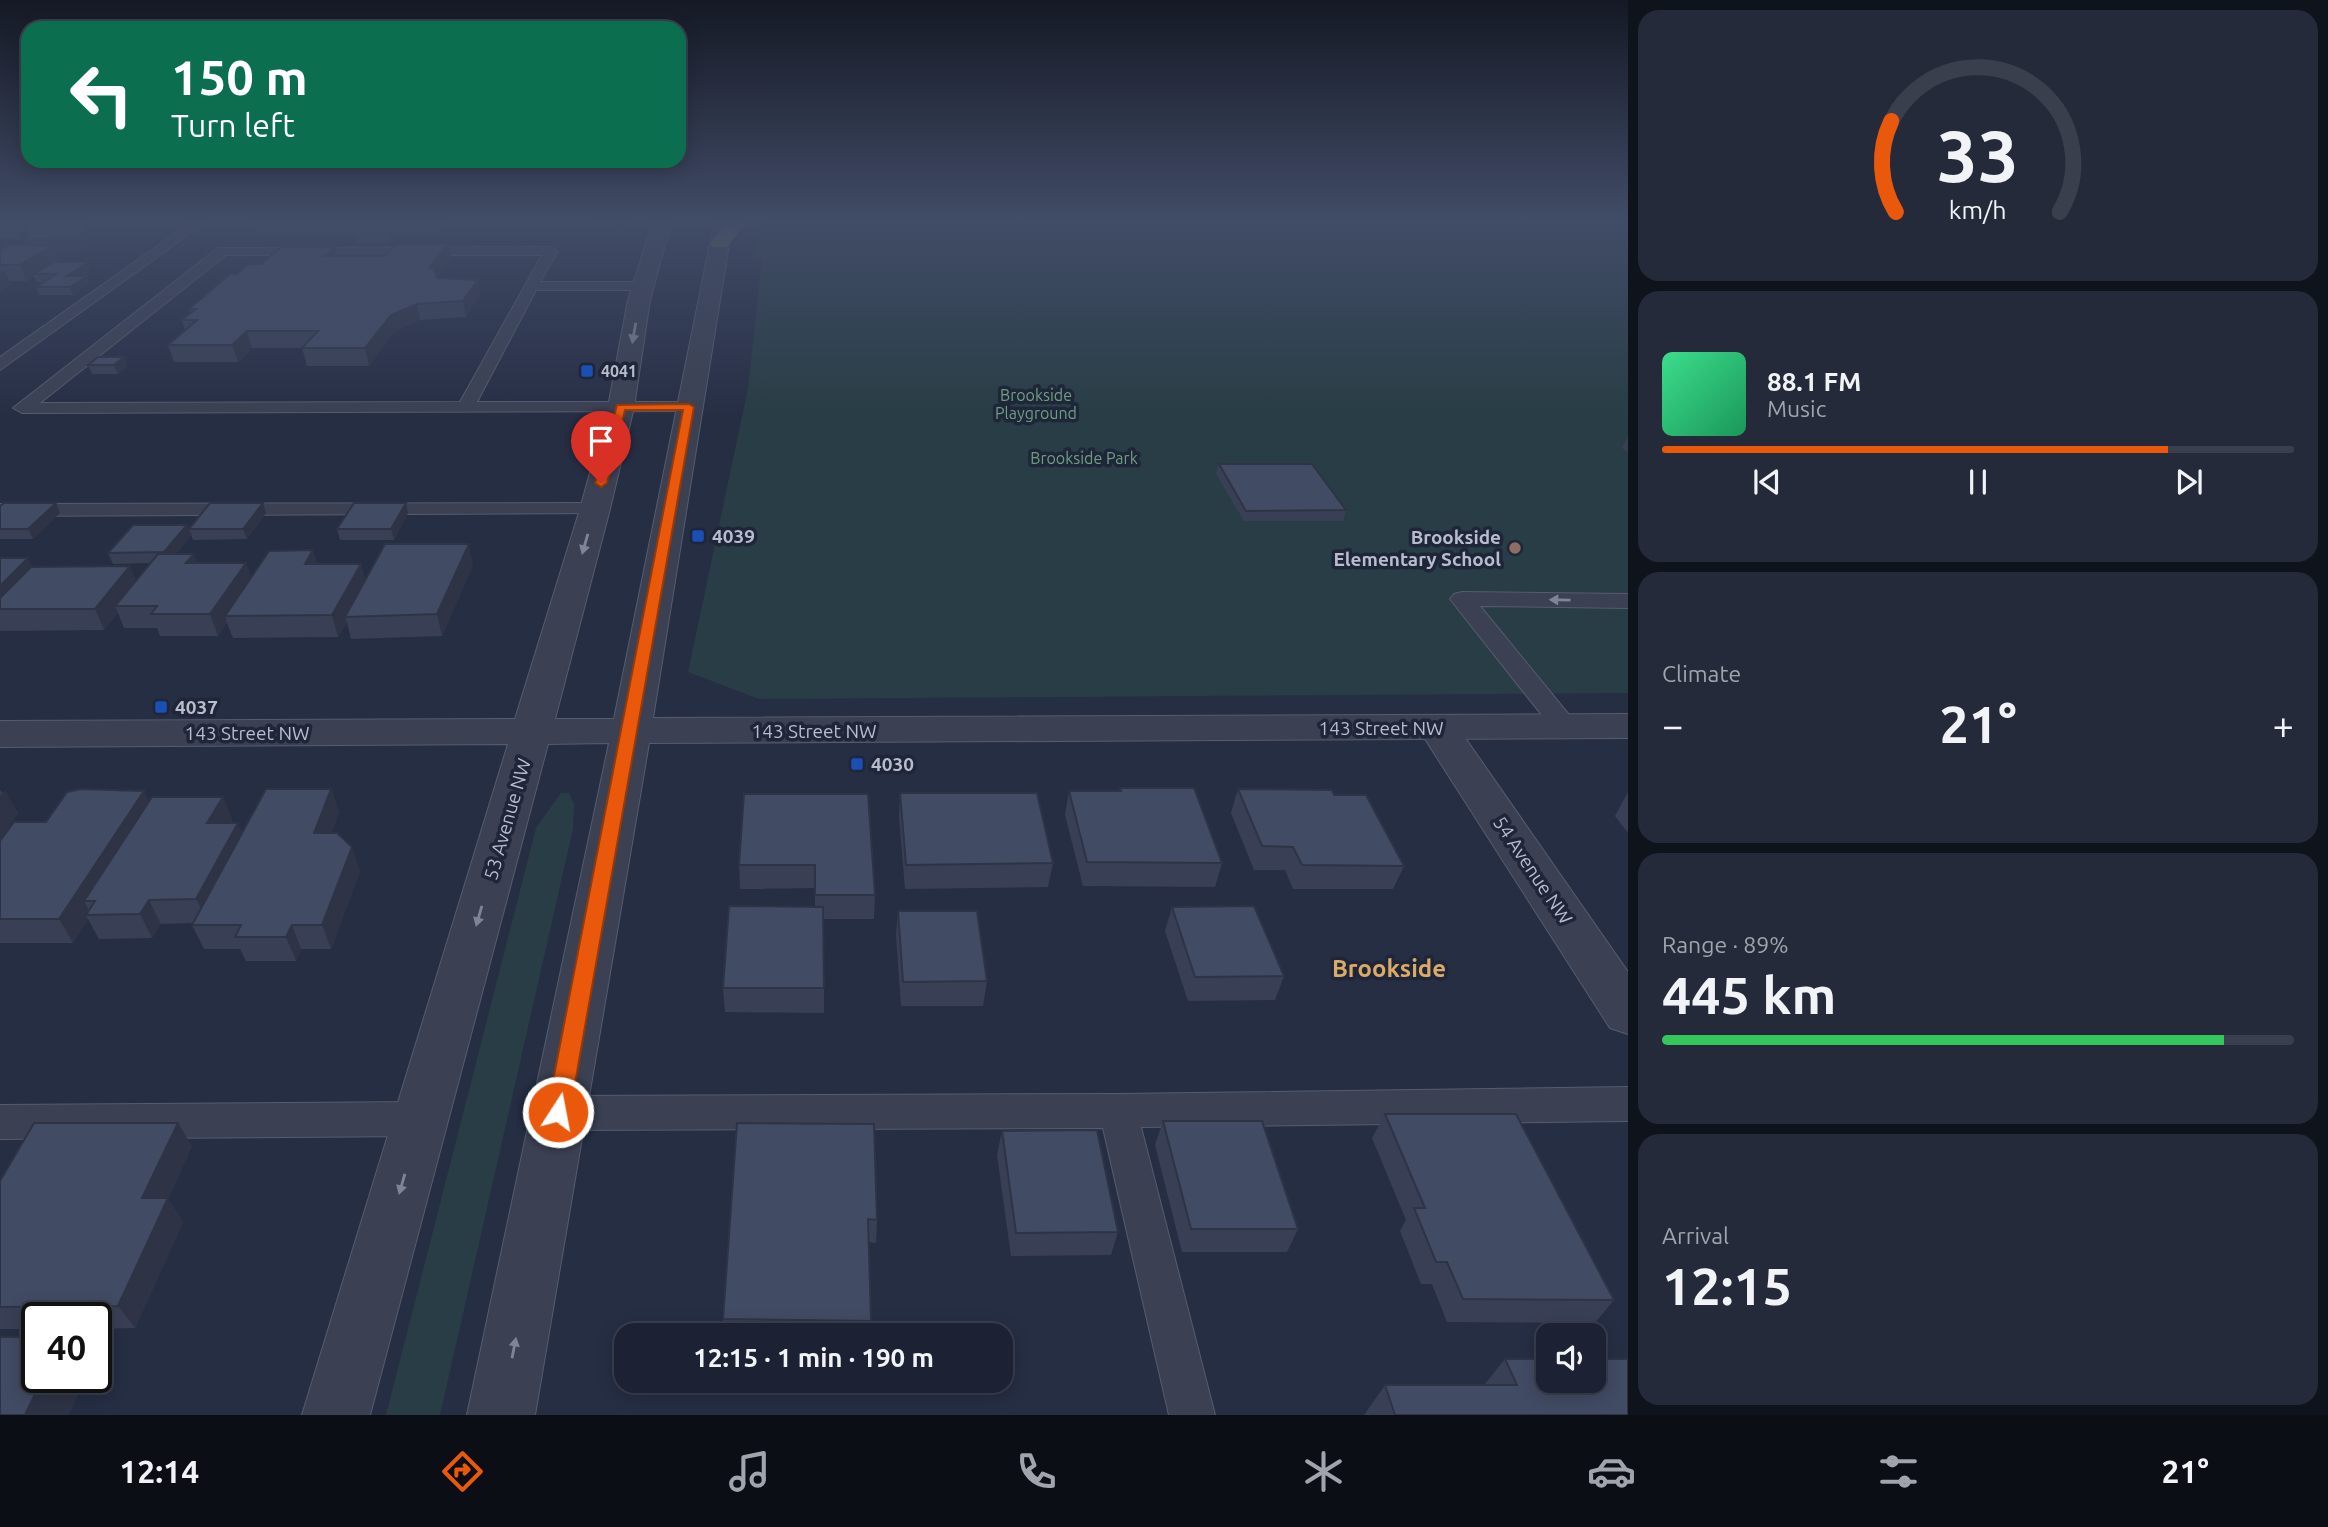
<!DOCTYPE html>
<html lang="en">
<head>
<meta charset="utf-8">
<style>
  body { margin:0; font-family:Ubuntu,sans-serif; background:#252a3b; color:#f1f3f6; height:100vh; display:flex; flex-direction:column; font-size:26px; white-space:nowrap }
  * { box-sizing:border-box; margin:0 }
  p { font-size:23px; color:#a0a4ac }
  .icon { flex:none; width:38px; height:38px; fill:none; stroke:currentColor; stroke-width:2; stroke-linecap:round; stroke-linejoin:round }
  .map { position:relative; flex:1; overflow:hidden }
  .details { display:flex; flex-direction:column; gap:10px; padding:10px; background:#0f131c; width:700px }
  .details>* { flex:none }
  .hud { position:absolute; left:21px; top:21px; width:665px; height:147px; border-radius:21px; box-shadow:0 4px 18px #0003,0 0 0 2px #3a3f4e; background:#0b6e4f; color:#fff; overflow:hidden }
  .fabs { position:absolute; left:1536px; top:1323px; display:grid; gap:14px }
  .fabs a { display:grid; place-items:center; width:70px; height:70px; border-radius:14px; background:#1c2233; box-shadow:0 4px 18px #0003,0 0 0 2px #3a3f4e; font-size:35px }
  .speed { position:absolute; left:21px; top:1302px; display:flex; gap:14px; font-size:35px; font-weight:700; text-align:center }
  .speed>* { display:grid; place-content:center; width:91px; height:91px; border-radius:50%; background:#1c2233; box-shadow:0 4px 18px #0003,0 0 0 2px #3a3f4e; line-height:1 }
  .speed .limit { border:4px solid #111; border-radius:10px; background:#fff; color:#111 }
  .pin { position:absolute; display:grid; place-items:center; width:60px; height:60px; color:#fff; margin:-72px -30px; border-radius:50% 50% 50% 0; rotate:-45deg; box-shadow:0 0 7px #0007 }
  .pin .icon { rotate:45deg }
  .me { position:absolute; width:77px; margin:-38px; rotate:11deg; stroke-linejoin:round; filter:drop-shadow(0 0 5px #0008) }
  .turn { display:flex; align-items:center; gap:24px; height:147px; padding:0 35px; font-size:32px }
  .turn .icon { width:91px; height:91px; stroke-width:2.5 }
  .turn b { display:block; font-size:49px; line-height:60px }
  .big { font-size:52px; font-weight:600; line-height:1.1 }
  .details .widget { flex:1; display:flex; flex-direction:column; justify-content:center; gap:10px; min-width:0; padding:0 24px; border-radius:21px; background:#252a3b }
  .details .dial { align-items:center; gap:0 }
  .dial svg { height:182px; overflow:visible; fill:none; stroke:#3a3f4e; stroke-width:7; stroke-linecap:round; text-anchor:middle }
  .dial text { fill:#f1f3f6; stroke:none }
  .song { display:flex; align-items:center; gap:21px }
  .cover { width:84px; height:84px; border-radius:10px; background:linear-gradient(135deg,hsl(150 70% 55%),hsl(150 70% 35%)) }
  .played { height:7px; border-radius:4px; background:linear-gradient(90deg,#ea580c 80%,#3a3f4e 80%) }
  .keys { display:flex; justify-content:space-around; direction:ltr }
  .heat { display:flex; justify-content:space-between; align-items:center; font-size:38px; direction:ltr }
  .charge { height:10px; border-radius:5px; background:linear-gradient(90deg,#34c759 89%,#3a3f4e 0) }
  .trip { position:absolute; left:614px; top:1323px; width:399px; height:70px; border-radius:21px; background:#1c2233; box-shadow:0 4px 18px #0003,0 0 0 2px #3a3f4e; font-weight:600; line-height:70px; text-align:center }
  .dock { display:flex; height:112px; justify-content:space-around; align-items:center; background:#0b0e14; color:#a0a4ac }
  .dock .icon { width:49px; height:49px }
  .dock .active { color:#ea580c }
  .dock b { font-size:32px; color:#f1f3f6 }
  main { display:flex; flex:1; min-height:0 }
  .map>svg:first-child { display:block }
  .green { fill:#283d45 }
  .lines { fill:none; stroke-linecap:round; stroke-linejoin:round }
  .service-casing { stroke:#565c6e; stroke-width:2 }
  .minor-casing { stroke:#565c6e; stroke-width:2 }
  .tertiary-casing { stroke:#565c6e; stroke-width:2 }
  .motorway-casing { stroke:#42495b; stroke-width:2 }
  .service { fill:#3b4153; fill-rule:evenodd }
  .minor { fill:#3b4153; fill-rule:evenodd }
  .tertiary { fill:#3b4153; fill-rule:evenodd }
  .motorway { fill:#7a7258; fill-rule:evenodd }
  .wall { fill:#394056 }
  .shaded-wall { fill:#2e3446 }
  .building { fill:#424b64; stroke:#2e3446; stroke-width:2 }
  .oneway { fill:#808596 }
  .route { fill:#ea580c; stroke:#983908; stroke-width:2 }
  .transit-dot { fill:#1a4fb4; stroke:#1f2639; stroke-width:2.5 }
  .education-dot { fill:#8d6e63; stroke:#1f2639; stroke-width:2.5 }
  .labels { text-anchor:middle; stroke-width:7; stroke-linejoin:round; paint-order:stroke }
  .far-poi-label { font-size:16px; font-weight:bold; fill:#b8bdcd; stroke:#1f2639; text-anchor:start }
  .far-park-label { font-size:16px; fill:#6f9f81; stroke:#1f2639 }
  .poi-label { font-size:19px; font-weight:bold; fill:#b8bdcd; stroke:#1f2639; text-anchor:start }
  .street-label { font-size:19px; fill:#b8bdcd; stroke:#1f2639 }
  .near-neighbourhood-label { font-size:24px; font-weight:bold; fill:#daab66; stroke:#1f2639 }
</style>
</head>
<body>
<main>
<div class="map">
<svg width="1628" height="1415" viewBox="0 0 1628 1415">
  <rect width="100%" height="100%" fill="#262e44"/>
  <g class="green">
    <path d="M583 219H640L624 236Z"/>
    <path d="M771 219H1628V693L759 699 688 672 748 388 762 260 751 259 758 236Z"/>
    <path d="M561 793H569L574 804 573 829 440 1415H386L536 828Z"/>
  </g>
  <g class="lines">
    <defs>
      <g id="service">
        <path d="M196 219H210L0 370V357Z"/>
        <path d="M551 247 558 251 540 282H644L651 286 644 290H536L477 402H689L695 403 698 407 695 411 22 413 13 408 218 248ZM226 255H542L460 402 40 403Z"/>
        <path d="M595 503 602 505 605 509 602 513 0 516V504Z"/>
        <path d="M1462 592 1628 594V608L1480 606 1574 721 1578 727 1574 733 1565 735 1556 733 1450 599 1454 594Z"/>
        <path d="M1628 1087V1121L1141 1127 1215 1415H1169L1103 1128 558 1130 545 1125 539 1113 545 1101 558 1096 1118 1094Z"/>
        <path d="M420 1102 433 1107 439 1119 433 1131 420 1136 0 1139V1105Z"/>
      </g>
      <path id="minor" d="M1438 716 1452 719 1628 972V1034L1610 1028 1418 728 1424 719Z"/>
      <path id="tertiary" d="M654 219H672L650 300 634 407 610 509 555 719H614L715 219H733L653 718 1628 714V738L649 743 535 1415H467L609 743 548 744 370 1415H302L508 744 0 747V721L515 719 580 509 608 407 628 300Z"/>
      <path id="motorway" d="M729 219H748L727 247H713L710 243Z"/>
    </defs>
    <use href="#service" class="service-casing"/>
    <use href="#minor" class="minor-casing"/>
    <use href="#tertiary" class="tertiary-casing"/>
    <use href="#motorway" class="motorway-casing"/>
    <use href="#service" class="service"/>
    <use href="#minor" class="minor"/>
    <use href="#tertiary" class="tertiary"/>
    <use href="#motorway" class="motorway"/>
  </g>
  <g class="wall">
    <path d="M0 219H84L88 231V248L57 252 60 260 56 262H88L90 270 82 276 90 283 73 295H39L36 287 44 282H37L34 276 26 281H9L11 285 0 292V250L28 245 27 237 20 240 0 237Z"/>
    <path d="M251 219H453L437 236H395L388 243H356L354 236 256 235Z"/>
    <path d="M448 244 451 258 437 277 480 295 466 317 420 320 395 331 369 366H307L302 348H252L238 362H174L168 345 185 330 182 320 190 313 189 309 237 274 261 264 337 256H385Z"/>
    <path d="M124 357 127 366 118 374H92L88 365Z"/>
    <path d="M1628 436V453L1622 448Z"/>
    <path d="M1219 464 1346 510 1343 521H1244L1216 474Z"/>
    <path d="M56 503 60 513 33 539H0V506Z"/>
    <path d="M266 513 247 539 193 540 189 529Z"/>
    <path d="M408 513 394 540H340L337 529Z"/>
    <path d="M187 525 191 535 176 554 197 563H246L251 577 313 550 317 564H361L365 580 473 565 442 636 351 639 347 622 338 637 233 638 227 623 218 636H160L157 628H124L118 613 104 630 0 631V558L31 567 137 580 151 563 113 564 108 553Z"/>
    <path d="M1120 788 1222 863 1215 887 1083 886 1065 815 1069 791H1120Z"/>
    <path d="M331 789 339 812 331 833 360 871 331 949H301L296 961H246L240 949H204L192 925 193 923 161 924 152 938 99 939 88 919 73 943H0V790L18 813 8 826 9 829 149 801 223 797 232 820 231 823H238L242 833Z"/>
    <path d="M1238 789 1334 795 1404 866 1393 889H1293L1285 870H1254L1231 813Z"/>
    <path d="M1628 792V833L1615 816Z"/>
    <path d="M900 793 1053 863 1048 887 905 889 899 816Z"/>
    <path d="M744 794 875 895 874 919H824V1013L725 1012 723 988 815 907V888L740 889 739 865Z"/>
    <path d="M1172 907 1284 976 1275 1000 1188 1001 1165 931Z"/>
    <path d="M898 911 987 981 983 1006H901L896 935Z"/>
    <path d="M1385 1114 1614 1300 1595 1323 1447 1322 1432 1284H1421L1400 1231 1406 1220 1372 1138Z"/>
    <path d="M1163 1121 1298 1229 1287 1252H1182L1155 1145Z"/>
    <path d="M737 1123 877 1220 876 1243 869 1242 871 1321 870 1335H724L723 1319Z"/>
    <path d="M1002 1131 1118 1232 1111 1255 1011 1256 997 1155Z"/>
    <path d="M192 1146 168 1199 183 1222 135 1328 96 1329V1318H37V1329H0V1181Z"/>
    <path d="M1505 1359 1628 1415H1364L1385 1385H1484Z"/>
  </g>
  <g class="shaded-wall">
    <path d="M32 219H69L70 222 20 240 14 225Z"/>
    <path d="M84 219 88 231V248L57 252 60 260 36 274H34V276L26 281 20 265 32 255 26 241Z"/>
    <path d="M382 219H391L395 236 388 243Z"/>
    <path d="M434 219H453L437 236Z"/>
    <path d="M448 244 451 258 432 283 429 268Z"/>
    <path d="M335 247 338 262 325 256Z"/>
    <path d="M88 262 90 270 70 283 67 276Z"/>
    <path d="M5 270 11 285 0 292V272Z"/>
    <path d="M87 276 90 283 73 295 70 287Z"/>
    <path d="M478 280 480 295 466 317 463 301Z"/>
    <path d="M417 304 420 320 395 331 369 366 365 348 391 315Z"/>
    <path d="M247 331 252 348 238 362 232 345Z"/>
    <path d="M124 357 127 366 118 374 114 365Z"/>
    <path d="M56 503 60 513 33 539 28 529Z"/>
    <path d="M263 503 266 513 247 539 243 529Z"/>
    <path d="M406 503 408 513 394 540 391 529Z"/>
    <path d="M187 525 191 535 169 563 164 552Z"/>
    <path d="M469 544 473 565 442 636 437 614Z"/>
    <path d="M313 550 319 571 305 564Z"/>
    <path d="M194 554 201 575 186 563Z"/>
    <path d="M28 558 38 579 0 609V586Z"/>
    <path d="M246 563 253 584 225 616 227 623 218 636 210 614Z"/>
    <path d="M361 564 367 585 345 617 347 622 338 637 332 615Z"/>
    <path d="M130 566 139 587 115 606 118 613 104 630 95 609Z"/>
    <path d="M331 789 339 812 322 857 314 833Z"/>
    <path d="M5 790 18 813 8 826 18 844 0 868V796Z"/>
    <path d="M144 791 155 814 95 901H84L91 914 86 915 88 919 73 943 59 919Z"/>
    <path d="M223 797 232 820 218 846 207 823Z"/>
    <path d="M238 823 248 846 208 923 196 899Z"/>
    <path d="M352 847 360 871 331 949 322 925Z"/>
    <path d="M149 900 161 924 152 938 140 914Z"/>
    <path d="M292 925 301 949 296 961 286 937Z"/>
    <path d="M178 1123 192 1146 168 1199 183 1222 135 1328 118 1306 142 1198Z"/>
    <path d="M43 1377H86L69 1415H25Z"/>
  </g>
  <g class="building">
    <path d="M0 219H32L14 225 0 223Z"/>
    <path d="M60 219H83V234L26 241 28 223Z"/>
    <path d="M396 244H448L429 268H434L437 278 478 280 463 301 417 304 391 315 365 348H302L318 331H247L232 345H168L197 320H182L196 309H189L230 274H237L248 264H261L281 247H335L325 256H385Z"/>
    <path d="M9 245H54L20 265H0V250Z"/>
    <path d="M53 262H88L67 276H87L70 287H36L56 274H34Z"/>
    <path d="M98 357H124L114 365H88Z"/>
    <path d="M1219 464H1312L1346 510 1246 511Z"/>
    <path d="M4 503H56L28 529H0V506Z"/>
    <path d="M210 503H263L243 529H189Z"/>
    <path d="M354 503H406L391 529H337Z"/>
    <path d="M133 525H187L164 552 108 553Z"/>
    <path d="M385 544H469L437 614 345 617Z"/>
    <path d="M313 550 305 564H361L332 615 225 616 269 551Z"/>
    <path d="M158 554H194L186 563H246L210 614H151L157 606H115Z"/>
    <path d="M0 558H28L0 586Z"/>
    <path d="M130 566 95 609H0V598L31 567Z"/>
    <path d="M1120 788H1194L1222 863 1087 862 1069 791H1121Z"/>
    <path d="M81 789 144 791 59 919H0V841L14 822H46L67 792Z"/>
    <path d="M266 789H331L314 833H337L352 847 322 925H292L286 937H235L241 925H192Z"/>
    <path d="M1238 789 1332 790 1334 795H1366L1404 866 1302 865 1293 847 1262 846Z"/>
    <path d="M900 793H1037L1053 863 906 865Z"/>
    <path d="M744 794H868L875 895H815V865H739Z"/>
    <path d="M152 797H223L207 823H238L196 899 149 900 140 914 86 915 95 901H84Z"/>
    <path d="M729 906 823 907 824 988H723Z"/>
    <path d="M1254 906 1284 976 1195 977 1172 907Z"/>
    <path d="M898 911H977L987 981 903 982Z"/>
    <path d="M1385 1114H1516L1614 1300 1463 1299 1447 1262H1436L1414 1208H1425Z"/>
    <path d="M1163 1121H1262L1298 1229H1191Z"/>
    <path d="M34 1123H178L142 1198H168L118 1306 0 1307V1181Z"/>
    <path d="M737 1123 874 1124 877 1220 868 1219 871 1321 723 1319Z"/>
    <path d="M1097 1130 1118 1232 1016 1233 1002 1131Z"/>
    <path d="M0 1337H37V1377H43L25 1415H0Z"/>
    <path d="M1505 1359H1549V1381H1594V1359H1628V1415H1395L1385 1385H1517Z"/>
  </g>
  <defs><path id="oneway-solid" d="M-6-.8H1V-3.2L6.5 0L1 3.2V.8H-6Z" transform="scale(1.75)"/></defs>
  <g class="oneway">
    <use href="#oneway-solid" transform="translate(634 333) rotate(100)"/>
    <use href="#oneway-solid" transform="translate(585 544) rotate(106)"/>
    <use href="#oneway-solid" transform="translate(1560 600) rotate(-179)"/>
    <use href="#oneway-solid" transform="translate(479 916) rotate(106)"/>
    <use href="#oneway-solid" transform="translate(402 1184) rotate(106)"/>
    <use href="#oneway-solid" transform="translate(514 1348) rotate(-79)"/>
  </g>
  <linearGradient id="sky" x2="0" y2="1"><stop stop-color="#151925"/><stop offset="0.53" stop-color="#414c67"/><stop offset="1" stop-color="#414c67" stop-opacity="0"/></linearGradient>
  <rect width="1628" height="417" fill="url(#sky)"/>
  <path class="route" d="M689 404 694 407 570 1112 566 1120 558 1123 550 1120 547 1112 683 410H625L607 483 601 487 595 483 617 405Z"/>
  <g class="transit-dot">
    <rect x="580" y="364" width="14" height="14" rx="3.5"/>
    <rect x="691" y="529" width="14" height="14" rx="3.5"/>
    <rect x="154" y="700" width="14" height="14" rx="3.5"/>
    <rect x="850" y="757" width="14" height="14" rx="3.5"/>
  </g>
  <circle class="education-dot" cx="1515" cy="548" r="7"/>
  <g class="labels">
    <g class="far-poi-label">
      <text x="601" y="377">4041</text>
    </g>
    <g class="far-park-label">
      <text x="1036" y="401">Brookside<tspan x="1036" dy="18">Playground</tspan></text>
      <text x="1084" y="464">Brookside Park</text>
    </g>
    <g class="poi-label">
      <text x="712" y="543">4039</text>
      <text x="1501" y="544" text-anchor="end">Brookside<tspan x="1501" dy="22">Elementary School</tspan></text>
      <text x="175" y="714">4037</text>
      <text x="871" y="771">4030</text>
    </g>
    <g class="street-label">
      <text x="1381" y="735">143 Street NW</text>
      <text x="814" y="738">143 Street NW</text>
      <text x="247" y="740">143 Street NW</text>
      <text transform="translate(507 819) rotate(-74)" y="7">53 Avenue NW</text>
      <text transform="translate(1533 870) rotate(56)" y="7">54 Avenue NW</text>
    </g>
    <g class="near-neighbourhood-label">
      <text x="1389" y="977">Brookside</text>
    </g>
  </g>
</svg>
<div class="fabs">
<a><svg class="icon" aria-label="sound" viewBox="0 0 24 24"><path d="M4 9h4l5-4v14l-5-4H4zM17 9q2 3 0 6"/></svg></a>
</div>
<div class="speed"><div class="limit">40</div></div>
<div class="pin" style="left:601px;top:483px;background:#d93025"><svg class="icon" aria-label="arrive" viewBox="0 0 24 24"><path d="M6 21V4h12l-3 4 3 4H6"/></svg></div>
<svg class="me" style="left:558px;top:1112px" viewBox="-20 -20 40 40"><circle r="17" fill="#ea580c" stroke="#fff" stroke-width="3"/><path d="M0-11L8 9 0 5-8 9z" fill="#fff"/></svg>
<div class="trip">12:15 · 1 min · 190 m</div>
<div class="hud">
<div class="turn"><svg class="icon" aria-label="left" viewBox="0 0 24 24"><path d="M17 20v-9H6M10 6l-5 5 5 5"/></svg><div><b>150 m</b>Turn left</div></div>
</div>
</div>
<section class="details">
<div class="widget dial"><svg viewBox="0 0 100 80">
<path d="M14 69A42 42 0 1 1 86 69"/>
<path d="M14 69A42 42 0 0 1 12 29" stroke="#ea580c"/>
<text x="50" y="56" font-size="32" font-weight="700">33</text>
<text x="50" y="72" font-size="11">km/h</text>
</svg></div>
<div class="widget">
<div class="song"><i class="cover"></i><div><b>88.1 FM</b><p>Music</p></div></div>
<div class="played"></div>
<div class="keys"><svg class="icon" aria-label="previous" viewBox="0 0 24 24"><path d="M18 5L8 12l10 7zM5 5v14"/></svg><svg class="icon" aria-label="pause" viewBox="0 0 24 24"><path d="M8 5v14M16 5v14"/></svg><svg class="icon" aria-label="next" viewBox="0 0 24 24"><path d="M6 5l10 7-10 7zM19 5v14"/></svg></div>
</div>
<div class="widget"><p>Climate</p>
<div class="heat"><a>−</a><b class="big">21°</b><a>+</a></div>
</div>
<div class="widget"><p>Range · 89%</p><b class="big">445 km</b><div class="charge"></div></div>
<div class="widget"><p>Arrival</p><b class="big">12:15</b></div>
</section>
</main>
<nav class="dock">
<b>12:14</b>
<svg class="icon active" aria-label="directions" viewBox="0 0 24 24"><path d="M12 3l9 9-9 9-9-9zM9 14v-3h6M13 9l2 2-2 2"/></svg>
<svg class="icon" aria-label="music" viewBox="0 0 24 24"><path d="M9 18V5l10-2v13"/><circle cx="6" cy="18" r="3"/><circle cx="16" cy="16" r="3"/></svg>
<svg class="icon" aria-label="phone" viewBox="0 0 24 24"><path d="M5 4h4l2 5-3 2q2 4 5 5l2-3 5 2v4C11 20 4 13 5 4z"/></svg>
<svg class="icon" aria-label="climate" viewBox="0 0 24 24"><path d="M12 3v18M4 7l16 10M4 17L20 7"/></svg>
<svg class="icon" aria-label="car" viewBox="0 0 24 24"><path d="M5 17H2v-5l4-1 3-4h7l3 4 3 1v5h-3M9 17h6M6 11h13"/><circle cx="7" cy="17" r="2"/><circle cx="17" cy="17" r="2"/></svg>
<svg class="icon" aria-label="filters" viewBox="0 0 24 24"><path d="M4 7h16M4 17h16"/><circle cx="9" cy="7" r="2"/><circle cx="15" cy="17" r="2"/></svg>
<b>21°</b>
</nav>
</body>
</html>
